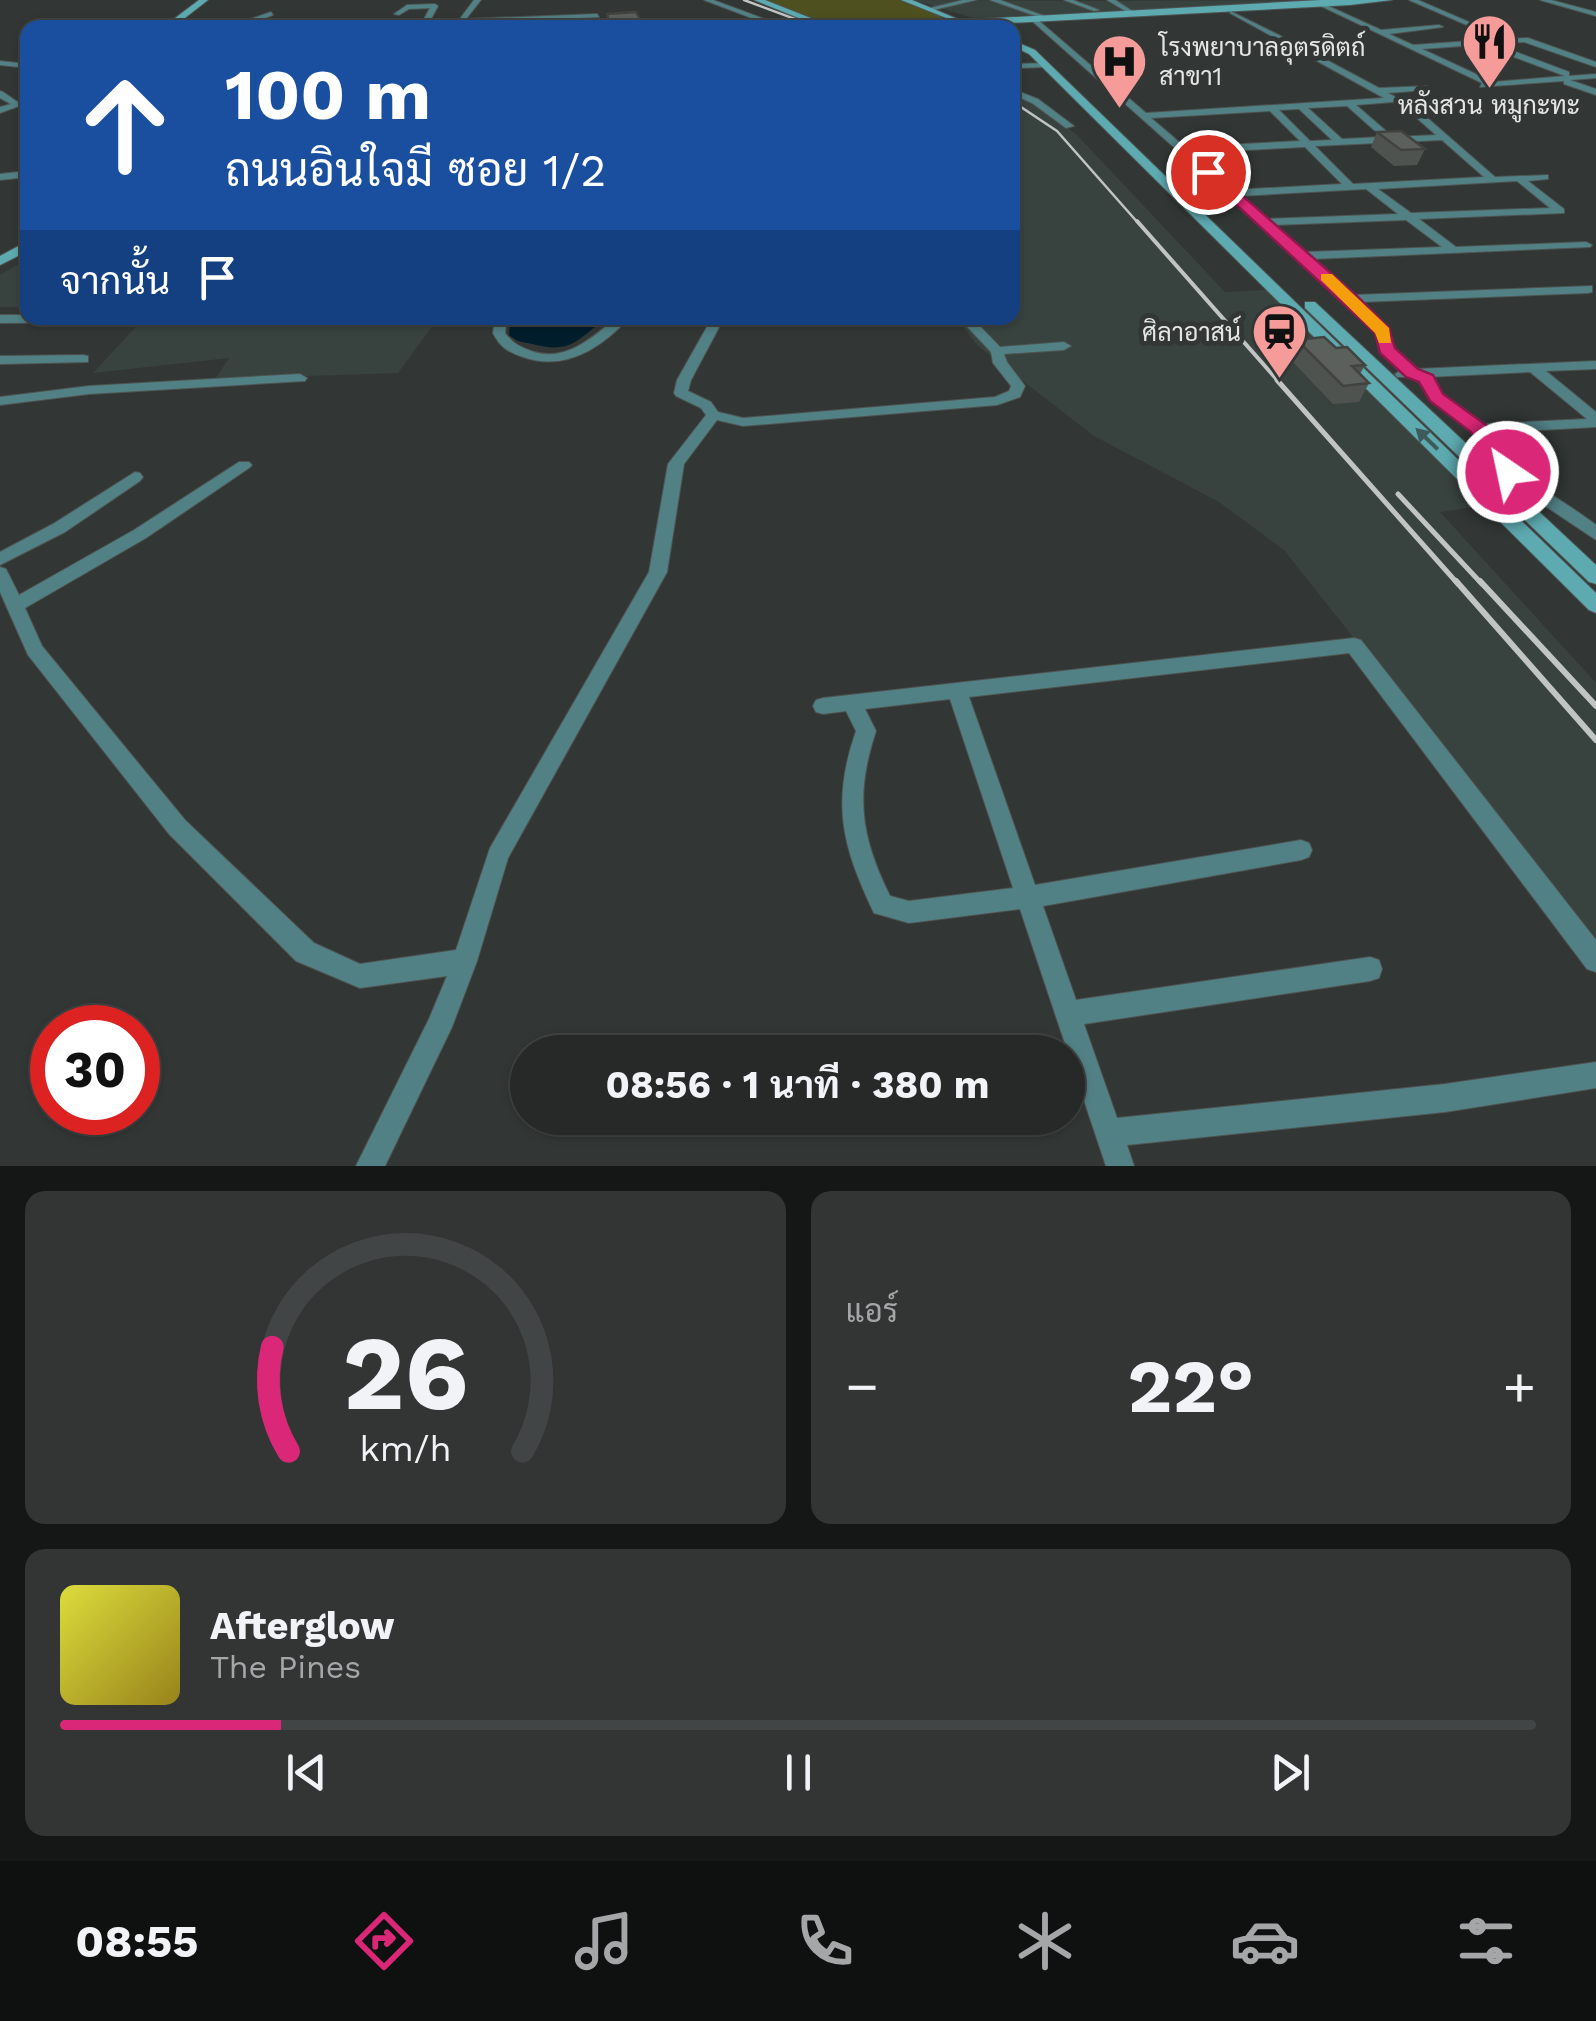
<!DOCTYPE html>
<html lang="th">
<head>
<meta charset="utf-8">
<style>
  body { margin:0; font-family:"Work Sans",Sarabun,sans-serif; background:#323534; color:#f1f3f6; height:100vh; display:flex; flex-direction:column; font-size:38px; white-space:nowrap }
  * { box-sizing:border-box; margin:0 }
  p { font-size:32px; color:#a4a6a8 }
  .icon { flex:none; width:55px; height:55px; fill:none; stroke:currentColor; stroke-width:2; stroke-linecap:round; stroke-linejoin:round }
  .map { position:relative; height:1166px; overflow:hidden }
  .panel { display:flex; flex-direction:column; gap:25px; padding:25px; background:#151716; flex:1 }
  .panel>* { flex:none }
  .hud { position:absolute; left:20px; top:20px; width:1000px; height:305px; border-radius:20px; box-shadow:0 2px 8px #0004,0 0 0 2px #424545; background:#1a4fa0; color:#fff; overflow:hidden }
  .speed { position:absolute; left:30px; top:1005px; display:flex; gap:20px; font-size:50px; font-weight:700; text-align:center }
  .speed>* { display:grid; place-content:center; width:130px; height:130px; border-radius:50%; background:#262928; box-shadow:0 2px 8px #0004,0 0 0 2px #424545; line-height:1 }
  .speed .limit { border:15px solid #d22; background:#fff; color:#111 }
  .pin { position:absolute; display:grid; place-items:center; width:85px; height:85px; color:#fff; margin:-42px; border:5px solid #fff; border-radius:50%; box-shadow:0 2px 10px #0007 }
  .me { position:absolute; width:110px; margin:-55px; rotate:326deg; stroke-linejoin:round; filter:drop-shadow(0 0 8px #0008) }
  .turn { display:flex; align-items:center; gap:35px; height:210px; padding:0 40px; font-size:45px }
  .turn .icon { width:130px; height:130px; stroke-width:2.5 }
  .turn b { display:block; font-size:70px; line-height:85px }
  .then { display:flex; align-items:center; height:95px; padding:0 40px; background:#0003; gap:20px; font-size:38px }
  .big { font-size:75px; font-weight:700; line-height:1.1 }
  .panel .widget { flex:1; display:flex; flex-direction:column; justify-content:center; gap:15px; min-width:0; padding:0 35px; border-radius:20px; background:#323534 }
  .panel .dial { align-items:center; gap:0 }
  .dial svg { height:260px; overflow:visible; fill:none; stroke:#424545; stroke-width:7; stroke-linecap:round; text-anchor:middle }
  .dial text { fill:#f1f3f6; stroke:none }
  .song { display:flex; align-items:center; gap:30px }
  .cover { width:120px; height:120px; border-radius:15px; background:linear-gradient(135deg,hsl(60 70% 55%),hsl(50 70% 35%)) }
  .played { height:10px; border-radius:5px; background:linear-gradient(90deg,#db2777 15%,#424545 15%) }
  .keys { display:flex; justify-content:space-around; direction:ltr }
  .heat { display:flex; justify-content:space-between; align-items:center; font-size:55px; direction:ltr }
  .panel .tiles { flex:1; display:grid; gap:25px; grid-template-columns:1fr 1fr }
  .widget:last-child { grid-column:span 2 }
  .trip { position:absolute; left:510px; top:1035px; width:575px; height:100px; border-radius:50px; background:#262928; box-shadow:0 2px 8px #0004,0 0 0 2px #424545; font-weight:700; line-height:100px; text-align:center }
  .tab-bar { display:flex; height:160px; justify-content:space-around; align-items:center; background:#0f1010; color:#a4a6a8 }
  .tab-bar .icon { width:70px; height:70px }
  .tab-bar .active { color:#db2777 }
  .tab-bar b { font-size:45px; color:#f1f3f6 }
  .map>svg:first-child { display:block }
  .built { fill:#38433f }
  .green { fill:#4e511f }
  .water { fill:#001d2b }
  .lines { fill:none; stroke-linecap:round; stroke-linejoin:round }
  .street-casing { stroke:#4e5351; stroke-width:2 }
  .secondary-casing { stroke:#4e5351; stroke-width:2 }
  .street { fill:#528185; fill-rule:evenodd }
  .secondary { fill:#5daab1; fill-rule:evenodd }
  .rail-far3 { stroke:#c0c4c3; stroke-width:2.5 }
  .rail-far2 { stroke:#c0c4c3; stroke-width:4 }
  .rail-far1 { stroke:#c0c4c3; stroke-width:5 }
  .rail { stroke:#c0c4c3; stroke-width:6 }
  .wall { fill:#4f534f }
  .building { fill:#5c605c; stroke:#404340; stroke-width:2.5 }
  .oneway { fill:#3f5a5a }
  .route { fill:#db2777; stroke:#8e194d; stroke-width:2.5 }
  .slow { fill:#f59e0b }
  .labels { text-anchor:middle; stroke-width:10; stroke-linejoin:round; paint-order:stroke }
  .far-poi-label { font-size:25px; fill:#e3e6e5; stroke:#323735; text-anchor:start }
</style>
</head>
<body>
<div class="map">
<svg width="1596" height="1166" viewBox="0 0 1596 1166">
  <rect width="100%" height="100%" fill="#323735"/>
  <g class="built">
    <path d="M915 0 1088 1 1326 0 973 18Z"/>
    <path d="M1013 92 1035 103 1076 134 1225 292 1266 290 1486 505 1440 512 1596 683V943L1284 550 1219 502 1094 436 978 346 956 318H1012Z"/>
    <path d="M27 259V307H0V275Z"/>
    <path d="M144 318H438L398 373 215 379 229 358 93 373Z"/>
  </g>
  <path class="green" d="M766 0H904L960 23H823Z"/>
  <path class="water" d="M532 318H606C576 341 571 354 532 344 522 342 517 342 509 335L510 324Z"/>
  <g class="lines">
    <defs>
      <g id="street">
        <path d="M474 0H481L466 19 597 14 599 17 500 22 613 20 494 26 492 22 462 23 459 28H453Z"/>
        <path d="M704 0H713L789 28H778Z"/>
        <path d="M963 0H976L929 11 926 9Z"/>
        <path d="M990 0H1000L1053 19 1047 20Z"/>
        <path d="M1064 0H1073L1099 10 1094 11Z"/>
        <path d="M1107 0H1115L1137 14 1132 15Z"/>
        <path d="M1409 0H1418L1508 39 1528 38 1596 62V67L1524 42 1495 44 1569 72V76L1596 74V78L1570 80 1596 89V95L1564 84V81L1480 87 1482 83 1321 6 1326 5 1381 30 1439 25 1443 27 1389 34 1413 45 1499 39ZM1490 44V48L1565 76 1493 82 1422 49Z"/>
        <path d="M1540 0H1551L1596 12V16Z"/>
        <path d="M435 4 438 6 426 28H419L430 8 409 9 399 15 394 14 407 5Z"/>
        <path d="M1230 11 1297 44 1325 43 1341 49 1338 53 1324 47 1304 48 1379 88 1429 86 1426 90 1388 93 1416 108 1495 177 1548 175V179L1528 181 1564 209V213L1419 219 1456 247 1586 242 1592 245 1590 247 1313 259 1354 295 1592 286V292L1588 293 1361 302 1389 332 1392 349 1416 369 1596 361V369L1546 371 1596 412V427L1489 433C1514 478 1557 495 1596 525V540L1511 483 1485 453 1473 432 1431 401 1415 377H1397L1395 374 1401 370 1381 353 1377 333 1347 302 1229 196 1190 197V193L1194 192 1222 190 1032 21 1038 20 1146 113 1384 98 1230 13ZM1393 102 1410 112 1436 135 1393 137 1356 105ZM1347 106 1382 137 1342 139 1308 108ZM1299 109 1332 140 1310 141 1279 110ZM1270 111 1300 141 1185 147 1151 118ZM1442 140 1484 177 1353 184 1315 146ZM1305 147 1342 184 1233 190 1191 153ZM1517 181 1550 208 1411 213 1378 189ZM1366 189 1398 214 1266 219 1240 196ZM1406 220 1442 247 1305 252 1274 225ZM1530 372 1587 419 1482 424 1441 395 1428 377Z"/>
        <path d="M271 12 273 15 240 28H199L236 24Z"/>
        <path d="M0 61 28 64V68L0 65Z"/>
        <path d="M1046 63 1049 67 1012 68V64Z"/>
        <path d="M1012 89 1038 99 1074 126 1066 128 1032 103 1012 94Z"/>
        <path d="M0 91 3 92 22 105 0 113V107L11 104 0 98Z"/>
        <path d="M28 171V177L0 180V174Z"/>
        <path d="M0 315H28V318H127L121 322 0 323Z"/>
        <path d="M495 318H507L505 333C512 343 520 347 531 351 565 363 592 338 616 318H629C601 348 565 372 523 357 508 352 500 347 493 333Z"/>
        <path d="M712 318H724L691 380 688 391 711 402 718 412 743 418 995 397 1009 391 1011 386 993 363 991 352 959 318H972L1000 347 1064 342 1071 346 1064 350 1004 354 1007 362 1025 386 1020 397 997 405 743 426 717 420 684 464 667 572 508 858 477 961 452 1027 385 1166H356L429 1019 447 976 360 988 296 961 169 834 28 655 0 592V567L6 569 19 595 134 530 239 462H249L252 465 249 468 146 538 25 608 42 646 185 820 314 943 360 964 456 950 490 848 649 572 668 464 706 415 701 408 676 396 674 393 677 380Z"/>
        <path d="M83 355 88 356V362L0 364V356Z"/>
        <path d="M300 374 307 378 305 381 89 394 0 405V397L89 386Z"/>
        <path d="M135 472 140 473 143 477 140 481 65 532 0 565V552L53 524Z"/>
        <path d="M1354 638 1361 640 1596 940V972L1587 969 1349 653 969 697 1035 885 1301 840 1309 843 1312 850 1309 857 1301 860 1043 906 1076 1000 1370 957 1379 960 1382 969 1379 978 1370 981 1084 1024 1117 1118 1445 1084 1596 1062V1088L1445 1112 1127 1145 1134 1166H1106L1020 909 909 923 874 913C842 846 831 803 856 731L846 711 823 714 816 712 813 706 816 700 823 698ZM950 699 1013 888 909 901 890 896C860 836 855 794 876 731L865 709Z"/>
      </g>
      <g id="secondary">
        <path d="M199 0H208L172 28H162Z"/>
        <path d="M754 0H765L836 28H823Z"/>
        <path d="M901 0H912L960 20 1321 0H1392L1350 5 916 28H860L954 21Z"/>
        <path d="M1012 40 1035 50 1596 593V613L1589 610 1029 54 1012 46Z"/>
        <path d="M28 241V251L0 265V256Z"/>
        <path d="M1305 302H1315L1596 565V584L1589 582 1305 308Z"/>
      </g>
    </defs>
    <use href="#street" class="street-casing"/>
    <use href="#secondary" class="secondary-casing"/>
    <use href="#street" class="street"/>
    <use href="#secondary" class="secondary"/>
    <g class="rail-far3">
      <path d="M744 0 819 28"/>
      <path d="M1012 101 1057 131 1139 224"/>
    </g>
    <path class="rail-far2" d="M1137 221 1279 382"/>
    <g class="rail-far1">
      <path d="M1277 380 1458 584"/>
      <path d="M1398 494 1482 584"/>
    </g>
    <g class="rail">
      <path d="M1456 581 1596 740"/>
      <path d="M1480 581 1596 706"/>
    </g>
  </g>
  <g class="wall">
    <path d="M1377 132 1425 149 1417 165 1394 166 1371 147Z"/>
    <path d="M1297 340 1336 348 1365 365 1360 374 1369 383 1359 402 1333 404 1289 358Z"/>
  </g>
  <g class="building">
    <path d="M636 12 644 26 610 27 607 14Z"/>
    <path d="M1401 131 1425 149 1401 150 1377 132Z"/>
    <path d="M1324 337 1336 348 1347 347 1365 365 1352 366 1369 383 1343 386 1297 340Z"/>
  </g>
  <defs><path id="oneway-solid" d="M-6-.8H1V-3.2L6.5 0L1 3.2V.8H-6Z" transform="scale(2.5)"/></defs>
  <use class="oneway" href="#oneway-solid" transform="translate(1427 439) rotate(-136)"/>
  <path class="route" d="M1203 169H1212L1357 296 1389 328 1395 348 1418 369 1433 375 1443 394 1486 425 1519 472 1516 477H1501L1471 432 1430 401 1419 382 1406 377 1380 353 1375 333 1203 174Z"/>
  <path class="slow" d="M1321 274H1332L1389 328 1391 343H1379L1375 333 1321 280Z"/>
  <defs>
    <symbol id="restaurant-pin" viewBox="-11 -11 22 30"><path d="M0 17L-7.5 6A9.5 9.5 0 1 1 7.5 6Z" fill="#f59b9a" stroke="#323735"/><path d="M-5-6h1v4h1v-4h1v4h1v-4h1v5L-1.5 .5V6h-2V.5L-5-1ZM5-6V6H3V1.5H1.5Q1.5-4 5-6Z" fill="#111"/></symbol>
    <symbol id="hospital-pin" viewBox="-11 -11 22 30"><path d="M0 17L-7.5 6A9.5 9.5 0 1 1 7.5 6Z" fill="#f59b9a" stroke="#323735"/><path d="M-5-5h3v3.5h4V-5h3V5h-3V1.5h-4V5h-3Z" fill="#111"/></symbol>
    <symbol id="station-pin" viewBox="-11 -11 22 30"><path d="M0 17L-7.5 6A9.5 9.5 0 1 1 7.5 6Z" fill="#f59b9a" stroke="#323735"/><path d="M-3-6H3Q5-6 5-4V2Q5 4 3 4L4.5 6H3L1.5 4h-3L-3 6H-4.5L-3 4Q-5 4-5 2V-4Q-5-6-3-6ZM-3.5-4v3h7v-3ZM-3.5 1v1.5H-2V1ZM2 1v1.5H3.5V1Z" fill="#111"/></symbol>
  </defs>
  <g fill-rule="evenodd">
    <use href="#restaurant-pin" x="1458" y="10" width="63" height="86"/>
    <use href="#hospital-pin" x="1088" y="30" width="63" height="86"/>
    <use href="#station-pin" x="1248" y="300" width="63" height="86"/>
  </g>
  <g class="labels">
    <g class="far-poi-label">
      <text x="1159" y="56">โรงพยาบาลอุตรดิตถ์<tspan x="1159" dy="29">สาขา1</tspan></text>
      <text x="1489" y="114" text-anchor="middle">หลังสวน หมูกะทะ</text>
      <text x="1241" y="341" text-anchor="end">ศิลาอาสน์</text>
    </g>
  </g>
</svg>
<div class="speed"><div class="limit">30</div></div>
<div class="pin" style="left:1208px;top:172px;background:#d93025"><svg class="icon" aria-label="arrive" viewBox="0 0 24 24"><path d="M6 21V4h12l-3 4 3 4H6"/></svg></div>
<svg class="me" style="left:1508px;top:472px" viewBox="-20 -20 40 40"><circle r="17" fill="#db2777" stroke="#fff" stroke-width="3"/><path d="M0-11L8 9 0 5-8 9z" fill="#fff"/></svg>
<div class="trip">08:56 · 1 นาที · 380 m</div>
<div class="hud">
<div class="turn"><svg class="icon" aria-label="ahead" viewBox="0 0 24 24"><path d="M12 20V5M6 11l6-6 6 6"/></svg><div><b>100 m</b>ถนนอินใจมี ซอย 1/2</div></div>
<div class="then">จากนั้น<svg class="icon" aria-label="arrive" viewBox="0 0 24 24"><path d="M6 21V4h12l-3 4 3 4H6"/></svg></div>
</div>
</div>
<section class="panel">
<div class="tiles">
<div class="widget dial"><svg viewBox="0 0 100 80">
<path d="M14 69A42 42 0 1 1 86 69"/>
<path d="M14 69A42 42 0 0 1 9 37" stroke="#db2777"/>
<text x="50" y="56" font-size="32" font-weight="700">26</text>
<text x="50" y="72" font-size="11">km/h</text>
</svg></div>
<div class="widget"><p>แอร์</p>
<div class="heat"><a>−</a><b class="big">22°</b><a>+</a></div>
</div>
<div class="widget">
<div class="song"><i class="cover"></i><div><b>Afterglow</b><p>The Pines</p></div></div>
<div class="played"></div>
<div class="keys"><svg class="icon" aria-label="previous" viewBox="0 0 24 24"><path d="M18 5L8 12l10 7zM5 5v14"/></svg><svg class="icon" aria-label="pause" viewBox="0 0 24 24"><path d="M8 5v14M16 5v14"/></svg><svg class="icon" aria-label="next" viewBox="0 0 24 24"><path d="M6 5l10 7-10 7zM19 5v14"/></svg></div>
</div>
</div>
</section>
<nav class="tab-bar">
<b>08:55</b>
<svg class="icon active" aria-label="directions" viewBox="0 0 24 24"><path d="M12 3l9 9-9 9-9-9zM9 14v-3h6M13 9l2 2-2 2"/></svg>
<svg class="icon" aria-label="music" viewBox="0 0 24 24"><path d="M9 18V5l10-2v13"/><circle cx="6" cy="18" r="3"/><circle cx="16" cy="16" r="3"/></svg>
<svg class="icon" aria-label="phone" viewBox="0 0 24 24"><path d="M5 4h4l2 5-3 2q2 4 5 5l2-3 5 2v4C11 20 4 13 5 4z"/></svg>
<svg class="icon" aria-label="climate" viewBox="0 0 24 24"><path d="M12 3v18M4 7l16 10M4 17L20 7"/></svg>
<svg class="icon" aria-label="car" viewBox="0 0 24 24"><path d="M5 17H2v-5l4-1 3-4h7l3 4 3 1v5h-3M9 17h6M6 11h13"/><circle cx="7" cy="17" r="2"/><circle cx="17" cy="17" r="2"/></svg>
<svg class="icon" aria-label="filters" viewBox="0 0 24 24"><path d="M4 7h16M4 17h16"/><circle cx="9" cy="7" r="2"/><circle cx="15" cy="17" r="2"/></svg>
</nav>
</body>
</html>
